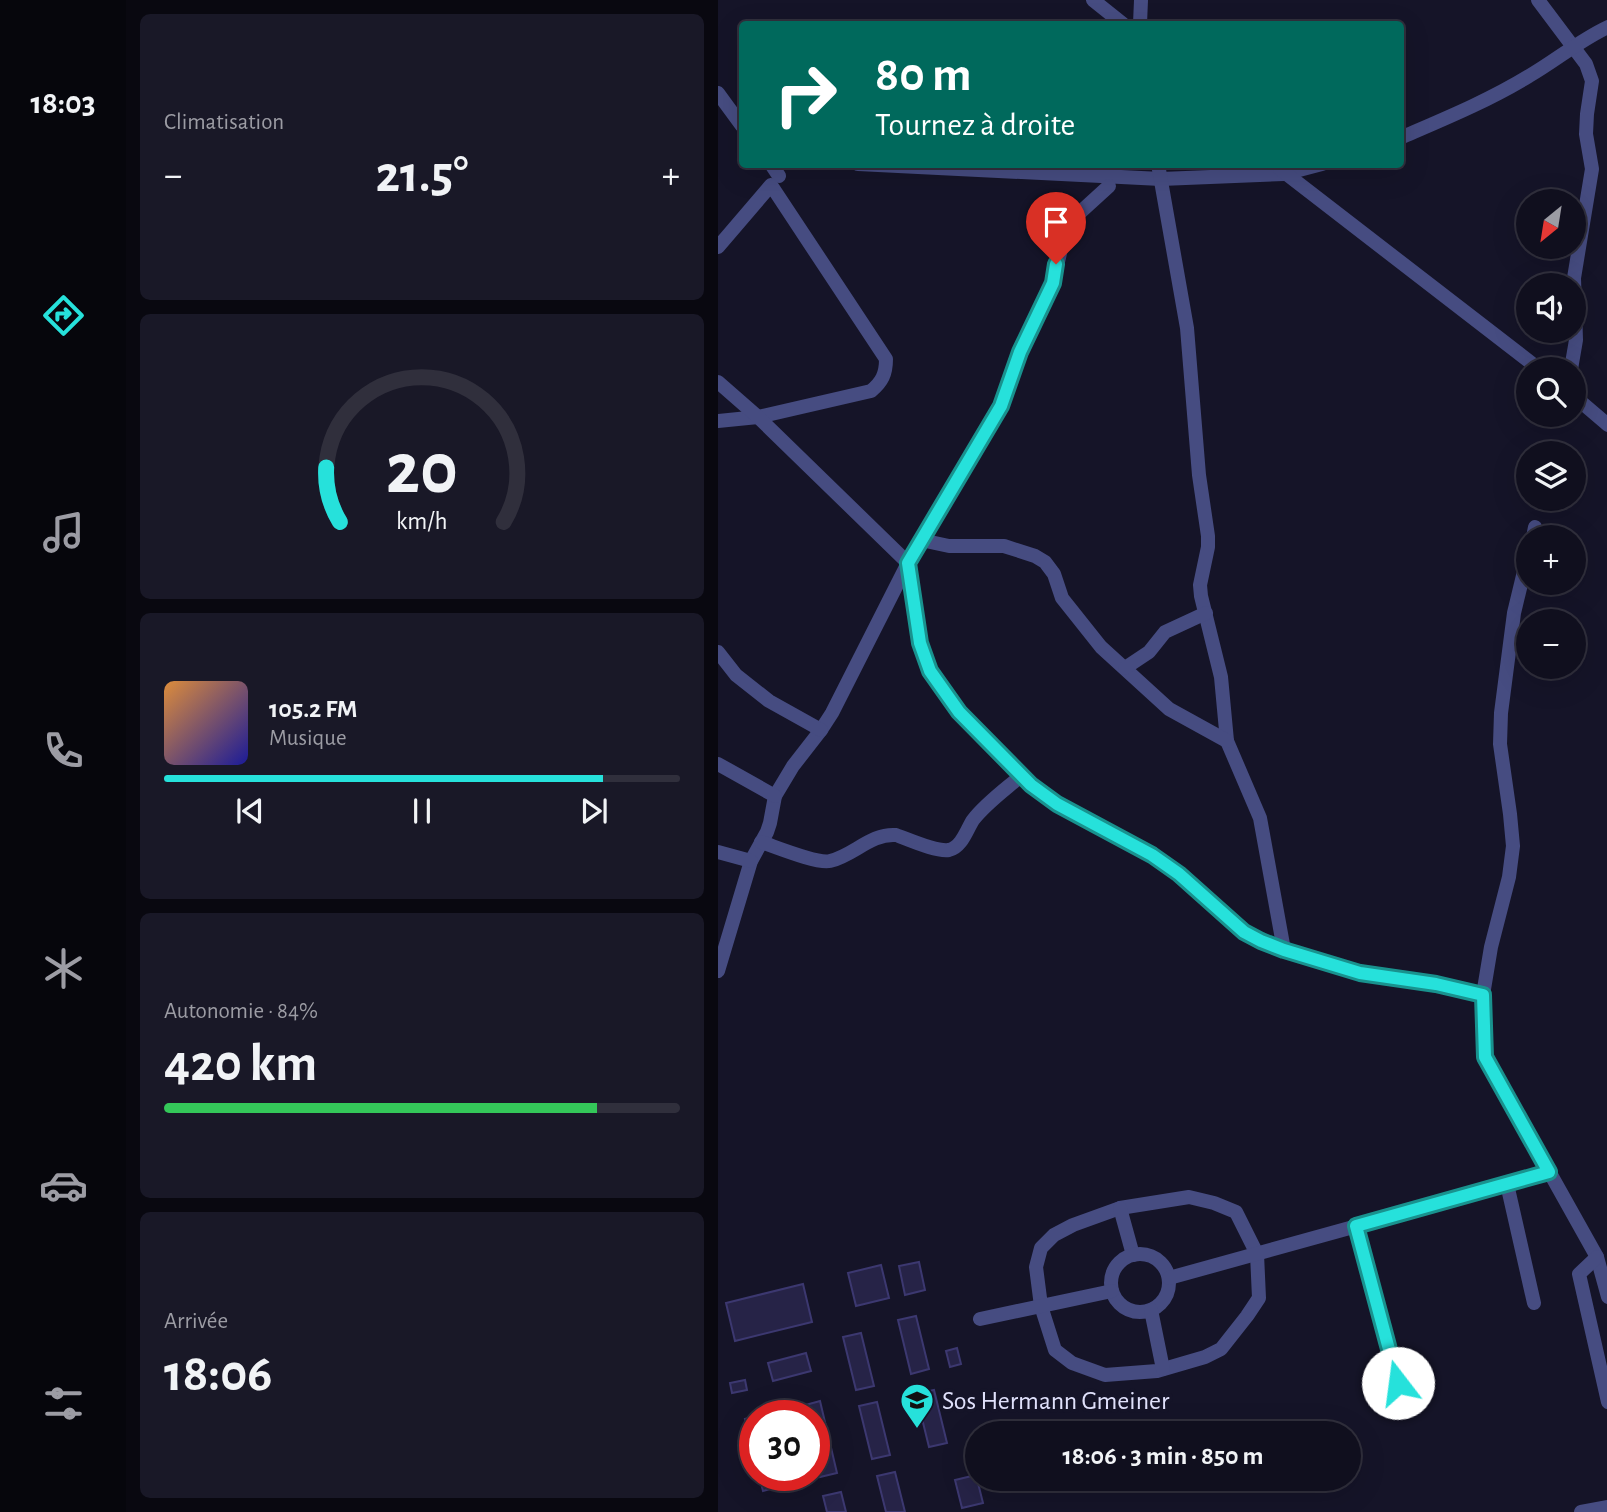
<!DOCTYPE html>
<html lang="fr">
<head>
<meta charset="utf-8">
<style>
  body { margin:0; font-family:"Alegreya Sans",sans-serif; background:#191827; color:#f1f3f6; height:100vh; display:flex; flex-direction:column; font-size:26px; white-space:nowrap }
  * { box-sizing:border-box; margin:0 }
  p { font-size:23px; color:#9c9ca4 }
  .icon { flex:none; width:38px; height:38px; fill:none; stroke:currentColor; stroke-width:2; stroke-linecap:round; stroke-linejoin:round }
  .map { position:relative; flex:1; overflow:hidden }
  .details { display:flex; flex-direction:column; gap:14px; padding:14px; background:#090810; width:592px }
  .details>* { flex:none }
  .banner { position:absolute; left:21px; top:21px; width:665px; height:147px; border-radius:7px; box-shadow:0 7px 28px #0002,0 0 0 2px #302f3c; background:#00695c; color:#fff; overflow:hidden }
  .needle { width:46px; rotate:210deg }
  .tools { position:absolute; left:798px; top:189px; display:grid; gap:14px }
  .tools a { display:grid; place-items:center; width:70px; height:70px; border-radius:50%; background:#100f1e; box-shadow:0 7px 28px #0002,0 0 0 2px #302f3c; font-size:35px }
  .speed { position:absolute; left:21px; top:1400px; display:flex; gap:14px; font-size:35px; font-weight:700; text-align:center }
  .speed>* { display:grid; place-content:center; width:91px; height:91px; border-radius:50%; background:#100f1e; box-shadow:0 7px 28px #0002,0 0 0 2px #302f3c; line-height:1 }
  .speed .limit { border:10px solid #d22; background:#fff; color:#111 }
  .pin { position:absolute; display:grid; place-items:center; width:60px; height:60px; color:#fff; margin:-72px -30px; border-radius:50% 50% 50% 0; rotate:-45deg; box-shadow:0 0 7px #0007 }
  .pin .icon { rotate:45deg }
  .me { position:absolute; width:77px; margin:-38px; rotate:345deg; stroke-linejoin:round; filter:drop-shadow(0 0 5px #0008) }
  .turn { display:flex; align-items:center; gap:24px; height:147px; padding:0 21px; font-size:32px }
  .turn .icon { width:91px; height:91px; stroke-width:2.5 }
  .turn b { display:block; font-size:49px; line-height:60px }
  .big { font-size:52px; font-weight:700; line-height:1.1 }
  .details .card { flex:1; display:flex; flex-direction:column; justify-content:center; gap:10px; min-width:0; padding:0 24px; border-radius:10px; background:#191827 }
  .details .dial { align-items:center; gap:0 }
  .dial svg { height:182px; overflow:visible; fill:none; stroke:#302f3c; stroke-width:7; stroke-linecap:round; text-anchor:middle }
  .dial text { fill:#f1f3f6; stroke:none }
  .song { display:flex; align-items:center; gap:21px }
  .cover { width:84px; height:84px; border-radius:10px; background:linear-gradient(135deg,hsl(30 70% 55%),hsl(240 70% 35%)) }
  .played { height:7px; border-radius:4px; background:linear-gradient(90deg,#26e1db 85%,#302f3c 85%) }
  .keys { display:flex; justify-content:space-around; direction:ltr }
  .heat { display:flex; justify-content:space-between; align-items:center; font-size:38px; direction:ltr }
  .charge { height:10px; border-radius:5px; background:linear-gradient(90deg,#34c759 84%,#302f3c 0) }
  .trip { position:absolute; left:247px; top:1421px; width:396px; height:70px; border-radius:35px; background:#100f1e; box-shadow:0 7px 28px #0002,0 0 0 2px #302f3c; font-weight:700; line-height:70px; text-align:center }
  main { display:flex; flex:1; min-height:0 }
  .tab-bar { display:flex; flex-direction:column; width:126px; justify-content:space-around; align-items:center; background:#06060c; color:#9c9ca4 }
  .tab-bar .icon { width:49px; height:49px }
  .tab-bar .current { color:#26e1db }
  .tab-bar b { font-size:32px; color:#f1f3f6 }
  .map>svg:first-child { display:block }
  .building { fill:#262347; stroke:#3c3870; stroke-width:2 }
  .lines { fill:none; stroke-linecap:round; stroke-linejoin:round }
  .minor { stroke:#464c81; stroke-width:14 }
  .route-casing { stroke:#19928e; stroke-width:18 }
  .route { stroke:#26e1db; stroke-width:12 }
  .labels { text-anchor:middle; stroke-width:7; stroke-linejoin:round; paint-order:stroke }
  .poi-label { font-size:26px; fill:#e0e1fb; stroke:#151428; text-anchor:start }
</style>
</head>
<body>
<main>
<nav class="tab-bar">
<b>18:03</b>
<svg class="icon current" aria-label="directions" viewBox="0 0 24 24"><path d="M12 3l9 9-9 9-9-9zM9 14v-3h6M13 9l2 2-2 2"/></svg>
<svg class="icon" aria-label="music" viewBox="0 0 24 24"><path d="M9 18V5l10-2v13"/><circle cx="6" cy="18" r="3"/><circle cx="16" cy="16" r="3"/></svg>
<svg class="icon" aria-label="phone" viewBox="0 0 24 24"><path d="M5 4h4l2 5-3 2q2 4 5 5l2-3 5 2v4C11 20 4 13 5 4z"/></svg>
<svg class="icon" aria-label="climate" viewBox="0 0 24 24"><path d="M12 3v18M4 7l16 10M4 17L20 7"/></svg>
<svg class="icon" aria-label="car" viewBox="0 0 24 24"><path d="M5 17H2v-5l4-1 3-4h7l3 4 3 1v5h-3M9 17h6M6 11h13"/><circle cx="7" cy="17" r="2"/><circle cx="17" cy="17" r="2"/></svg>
<svg class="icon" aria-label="filters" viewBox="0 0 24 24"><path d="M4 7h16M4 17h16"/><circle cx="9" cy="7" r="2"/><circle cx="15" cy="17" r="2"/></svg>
</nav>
<section class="details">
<div class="card"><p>Climatisation</p>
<div class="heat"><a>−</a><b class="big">21.5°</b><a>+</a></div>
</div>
<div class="card dial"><svg viewBox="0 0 100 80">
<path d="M14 69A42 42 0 1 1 86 69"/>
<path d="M14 69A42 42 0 0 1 8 45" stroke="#26e1db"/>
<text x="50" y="56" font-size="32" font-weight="700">20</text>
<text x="50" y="72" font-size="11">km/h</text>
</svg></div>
<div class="card">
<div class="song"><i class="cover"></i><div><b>105.2 FM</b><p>Musique</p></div></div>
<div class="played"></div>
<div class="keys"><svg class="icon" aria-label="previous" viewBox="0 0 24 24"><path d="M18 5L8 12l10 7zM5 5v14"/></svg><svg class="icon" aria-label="pause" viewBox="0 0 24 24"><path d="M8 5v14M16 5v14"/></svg><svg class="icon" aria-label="next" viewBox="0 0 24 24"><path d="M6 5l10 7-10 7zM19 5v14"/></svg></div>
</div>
<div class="card"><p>Autonomie · 84%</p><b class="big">420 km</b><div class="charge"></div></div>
<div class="card"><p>Arrivée</p><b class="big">18:06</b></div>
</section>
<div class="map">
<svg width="890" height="1512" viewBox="0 0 890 1512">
  <rect width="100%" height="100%" fill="#151428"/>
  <g class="building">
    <path d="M201 1262 207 1290 187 1295 181 1266Z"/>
    <path d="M163 1265 171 1298 138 1306 130 1273Z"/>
    <path d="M85 1284 94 1322 17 1341 8 1303Z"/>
    <path d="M198 1316 211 1369 193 1374 180 1320Z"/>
    <path d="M143 1333 156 1386 138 1390 125 1337Z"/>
    <path d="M239 1348 243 1364 232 1367 228 1351Z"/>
    <path d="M88 1353 93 1371 55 1381 50 1363Z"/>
    <path d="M27 1380 29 1390 14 1393 12 1383Z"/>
    <path d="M216 1390 229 1443 211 1447 198 1394Z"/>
    <path d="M102 1401 119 1473 102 1477 96 1455V1416H86L84 1406Z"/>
    <path d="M159 1402 172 1455 154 1459 141 1406Z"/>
    <path d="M37 1416V1457L27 1419Z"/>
    <path d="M177 1472 187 1512H168L159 1476Z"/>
    <path d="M41 1475H60L63 1486 45 1491Z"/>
    <path d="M258 1475 265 1503 244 1508 237 1480Z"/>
    <path d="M123 1492 128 1512H109L105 1496Z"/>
  </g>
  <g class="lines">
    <g class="minor">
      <path d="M375 0 405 24"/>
      <path d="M820 0 868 64 874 81 869 114 868 134 874 169 856 278 858 340 853 369"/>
      <path d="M422 24 423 0"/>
      <path d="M0 93 24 126"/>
      <path d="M682 138C726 119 770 101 811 76 837 61 862 40 890 27"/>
      <path d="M53 164 61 176"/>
      <path d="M140 164 443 179 566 174 604 164"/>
      <path d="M440 164 469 328 481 475 490 536V547L482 585 483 596 503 677 509 741 542 818 566 950"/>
      <path d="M562 169 821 369"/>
      <path d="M391 186 357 217 347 232 335 283 302 352 283 406 190 563 202 643 212 671 241 712 313 785 339 804 434 855 461 874 526 932 543 941 566 950 642 973 718 984 765 995"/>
      <path d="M0 247 53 185 168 359C168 374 164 382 153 391L40 417 0 421"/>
      <path d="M0 382 40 417 190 563 114 713 103 730 75 766 57 796 52 823 49 832 33 861 0 971"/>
      <path d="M856 396 890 425"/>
      <path d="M815 537 817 527"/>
      <path d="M203 540 231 546H286L317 556 327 562 336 574 344 598 383 647 451 709 509 741"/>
      <path d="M810 555 796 613 783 713 782 744 792 814 795 846 791 877 773 947 765 995 767 1057 879 1257 890 1297"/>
      <path d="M0 652 18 675 51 701 103 730"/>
      <path d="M407 668 431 652 447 632 488 613"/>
      <path d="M0 764 57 796"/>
      <path d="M43 842C58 847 99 864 112 861 135 856 153 833 178 835 192 840 218 852 231 850 244 847 249 829 255 820 268 803 288 789 304 775"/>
      <path d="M0 852 33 861"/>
      <path d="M789 1184 816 1303"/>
      <path d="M471 1197 496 1203 518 1212 539 1254 541 1298 529 1316 503 1349 487 1357 439 1371 387 1375 354 1363 337 1350 323 1306 318 1267 323 1248 336 1235 355 1225 402 1208Z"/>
      <path d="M402 1208 415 1255"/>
      <path d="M638 1226 680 1383"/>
      <circle cx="422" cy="1283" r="29"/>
      <path d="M879 1257 861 1274 890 1402"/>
      <path d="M451 1278 831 1173"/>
      <path d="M433 1310 445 1369"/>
      <path d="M262 1319 394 1291"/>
      <path d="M863 1512 890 1507"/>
    </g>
  </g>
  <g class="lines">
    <defs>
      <path id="route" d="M338 264 335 283 302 352 283 406 190 563 202 643 212 671 241 712 313 785 339 804 434 855 461 874 526 932 543 941 566 950 642 973 718 984 765 995 767 1057 831 1172 638 1226 680 1383"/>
    </defs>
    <use href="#route" class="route-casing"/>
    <use href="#route" class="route"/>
  </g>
  <defs>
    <symbol id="school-pin" viewBox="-11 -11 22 30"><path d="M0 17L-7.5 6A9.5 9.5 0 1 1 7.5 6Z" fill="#26e1db" stroke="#151428"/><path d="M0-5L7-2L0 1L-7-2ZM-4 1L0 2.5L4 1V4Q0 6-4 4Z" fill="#111"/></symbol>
  </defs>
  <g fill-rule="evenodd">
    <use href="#school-pin" x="180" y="1381" width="38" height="52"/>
  </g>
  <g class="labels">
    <g class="poi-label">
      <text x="224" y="1409">Sos Hermann Gmeiner</text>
    </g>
  </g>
</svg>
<div class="tools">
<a><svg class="needle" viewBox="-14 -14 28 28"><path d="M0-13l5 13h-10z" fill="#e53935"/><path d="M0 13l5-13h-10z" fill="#9c9ca4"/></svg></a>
<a><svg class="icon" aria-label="sound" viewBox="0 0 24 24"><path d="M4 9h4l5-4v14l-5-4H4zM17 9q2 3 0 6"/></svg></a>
<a><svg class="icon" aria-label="search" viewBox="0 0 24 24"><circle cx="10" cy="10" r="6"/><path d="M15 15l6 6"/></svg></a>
<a><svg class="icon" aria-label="layers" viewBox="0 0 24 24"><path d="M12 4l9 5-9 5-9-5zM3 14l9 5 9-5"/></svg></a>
<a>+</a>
<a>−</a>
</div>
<div class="speed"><div class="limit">30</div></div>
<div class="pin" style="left:338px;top:264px;background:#d93025"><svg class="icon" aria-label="arrive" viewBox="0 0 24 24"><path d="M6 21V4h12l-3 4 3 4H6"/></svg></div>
<svg class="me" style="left:680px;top:1383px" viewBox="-20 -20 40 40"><circle r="19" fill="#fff"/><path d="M0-13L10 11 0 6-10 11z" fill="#26e1db"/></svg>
<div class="trip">18:06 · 3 min · 850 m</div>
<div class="banner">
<div class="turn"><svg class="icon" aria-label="right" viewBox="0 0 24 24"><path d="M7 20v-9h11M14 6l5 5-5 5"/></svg><div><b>80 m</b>Tournez à droite</div></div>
</div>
</div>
</main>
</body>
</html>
